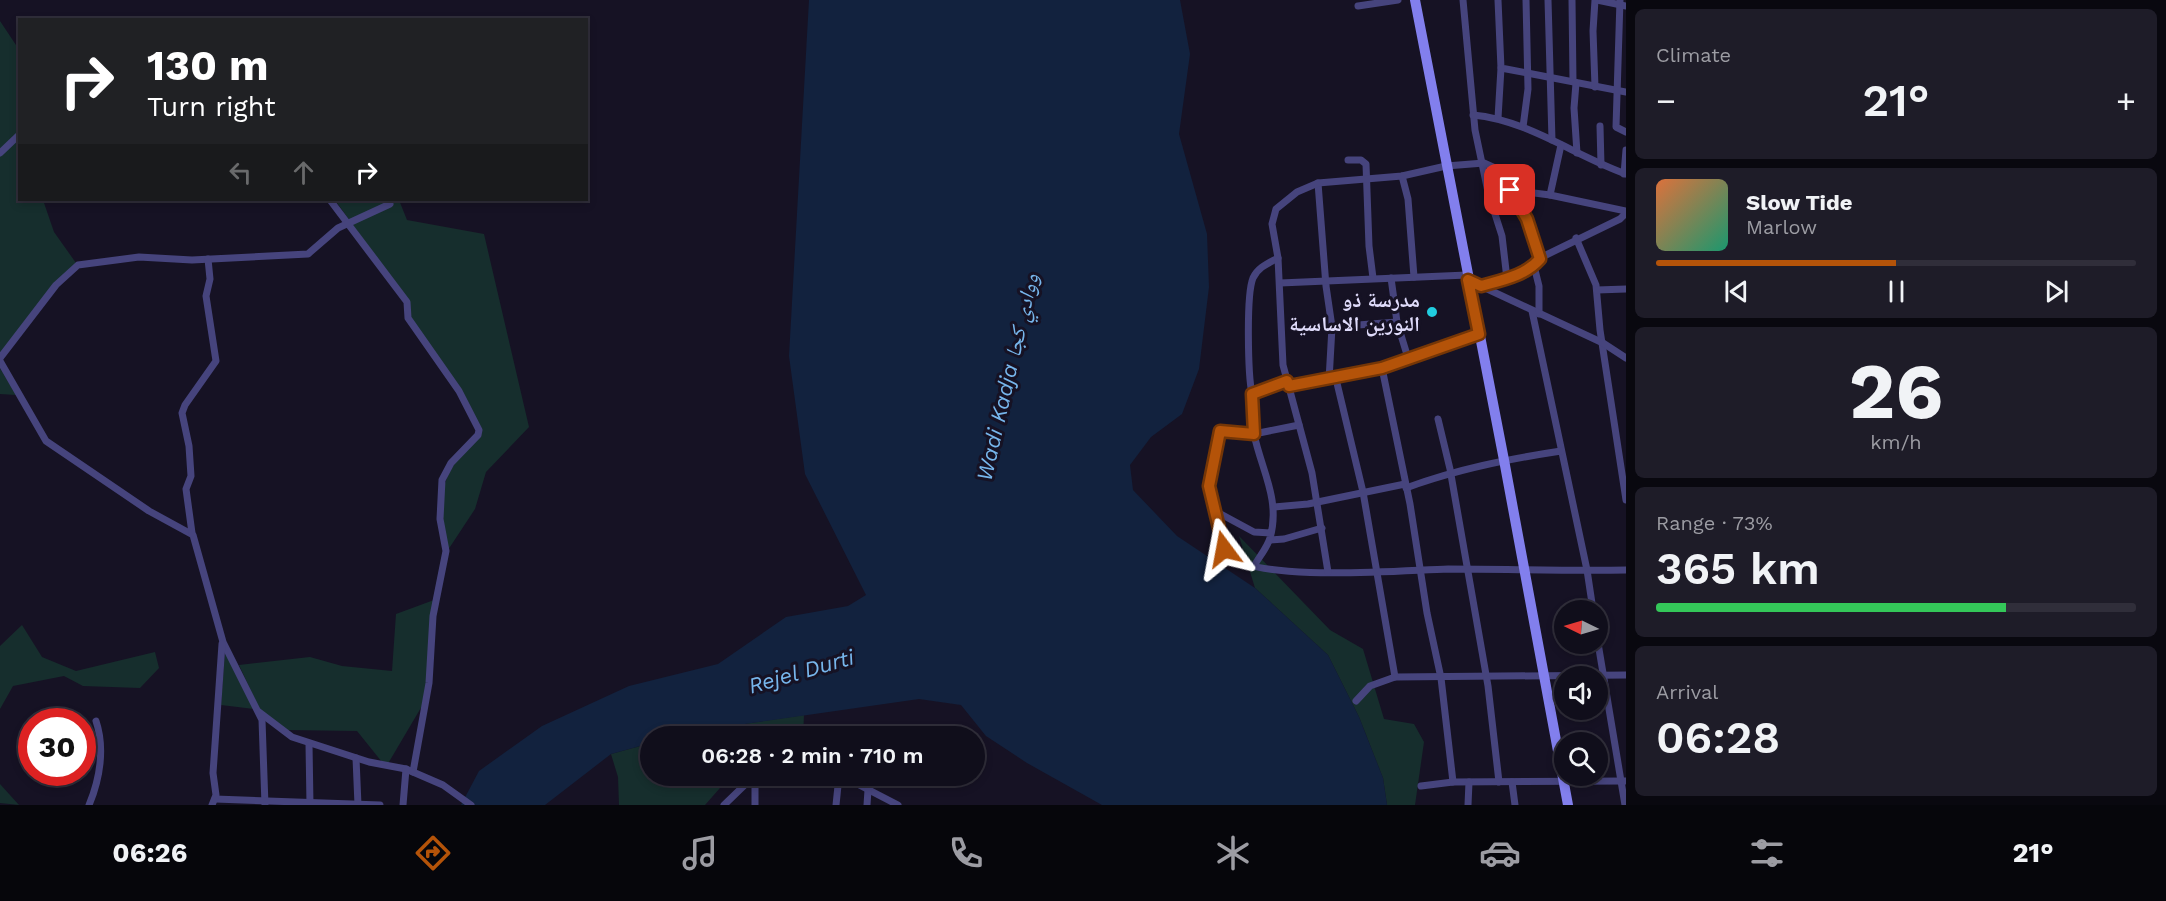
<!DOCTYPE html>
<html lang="en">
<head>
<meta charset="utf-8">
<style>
  body { margin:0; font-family:"Work Sans","Noto Naskh Arabic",sans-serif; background:#1e1c28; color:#f1f3f6; height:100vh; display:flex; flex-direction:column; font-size:22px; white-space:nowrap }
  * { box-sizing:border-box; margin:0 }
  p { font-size:20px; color:#9c9ca3 }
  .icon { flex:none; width:33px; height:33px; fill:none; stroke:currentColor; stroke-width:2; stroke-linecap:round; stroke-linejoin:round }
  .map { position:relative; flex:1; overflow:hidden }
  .panel { display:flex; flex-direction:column; gap:9px; padding:9px; background:#09080f; width:540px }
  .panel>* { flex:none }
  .hud { position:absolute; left:18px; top:18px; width:570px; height:183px; border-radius:0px; box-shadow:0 3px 9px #0003,0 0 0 2px #302e3a; background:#202124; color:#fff; overflow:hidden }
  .needle { width:39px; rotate:275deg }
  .controls { position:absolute; left:1554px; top:600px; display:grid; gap:12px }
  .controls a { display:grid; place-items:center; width:54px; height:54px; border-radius:50%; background:#100e1b; box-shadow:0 3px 9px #0003,0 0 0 2px #302e3a; font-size:30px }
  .speed { position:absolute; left:18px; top:708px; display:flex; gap:12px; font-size:30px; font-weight:700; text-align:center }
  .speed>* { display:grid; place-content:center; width:78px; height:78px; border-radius:50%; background:#100e1b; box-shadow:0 3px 9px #0003,0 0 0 2px #302e3a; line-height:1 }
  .speed .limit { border:9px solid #d22; background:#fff; color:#111 }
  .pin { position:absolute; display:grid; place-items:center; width:51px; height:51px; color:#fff; margin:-26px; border-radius:12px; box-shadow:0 3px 9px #0006 }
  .me { position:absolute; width:66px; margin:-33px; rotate:347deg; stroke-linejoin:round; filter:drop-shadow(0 0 4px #0008) }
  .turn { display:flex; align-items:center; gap:21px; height:126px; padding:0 30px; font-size:27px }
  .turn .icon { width:78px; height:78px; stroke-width:2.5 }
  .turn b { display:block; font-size:42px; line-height:51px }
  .lanes { display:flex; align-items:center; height:57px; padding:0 30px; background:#0003; justify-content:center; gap:30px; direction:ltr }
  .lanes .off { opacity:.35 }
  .big { font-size:45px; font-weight:600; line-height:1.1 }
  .panel .card { flex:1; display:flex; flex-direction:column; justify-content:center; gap:9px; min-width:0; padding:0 21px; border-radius:9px; background:#1e1c28 }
  .panel .dial { align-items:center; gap:0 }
  .dial b { font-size:78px; line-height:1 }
  .song { display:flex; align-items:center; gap:18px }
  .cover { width:72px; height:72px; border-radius:9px; background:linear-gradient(135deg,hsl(20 70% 55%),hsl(160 70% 35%)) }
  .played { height:6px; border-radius:3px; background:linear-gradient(90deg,#b45309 50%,#302e3a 50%) }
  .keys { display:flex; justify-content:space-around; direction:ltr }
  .heat { display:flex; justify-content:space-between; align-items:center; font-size:33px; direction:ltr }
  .charge { height:9px; border-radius:4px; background:linear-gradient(90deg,#34c759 73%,#302e3a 0) }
  .trip { position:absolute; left:640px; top:726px; width:345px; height:60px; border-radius:30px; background:#100e1b; box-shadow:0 3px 9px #0003,0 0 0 2px #302e3a; font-weight:600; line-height:60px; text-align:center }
  .tabs { display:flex; height:96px; justify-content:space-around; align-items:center; background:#06060b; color:#9c9ca3 }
  .tabs .icon { width:42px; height:42px }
  .tabs .selected { color:#b45309 }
  .tabs b { font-size:27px; color:#f1f3f6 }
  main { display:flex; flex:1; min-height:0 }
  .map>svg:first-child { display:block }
  .green { fill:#162e2d }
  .water { fill:#12223e }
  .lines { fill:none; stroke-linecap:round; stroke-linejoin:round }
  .street { stroke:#46447d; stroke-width:7 }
  .secondary { stroke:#827fed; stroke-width:10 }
  .route-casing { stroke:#753606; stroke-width:15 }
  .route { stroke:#b45309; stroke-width:10 }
  .poi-dot { fill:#21cde0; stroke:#161224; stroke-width:2 }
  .labels { text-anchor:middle; stroke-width:6; stroke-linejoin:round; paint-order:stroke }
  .poi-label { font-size:21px; font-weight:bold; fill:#dfdbfa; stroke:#161224; text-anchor:end }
  .water-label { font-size:22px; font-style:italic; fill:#77b6ec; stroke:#161224 }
</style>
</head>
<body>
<main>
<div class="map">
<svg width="1626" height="805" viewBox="0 0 1626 805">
  <rect width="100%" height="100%" fill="#161224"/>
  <g class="green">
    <path d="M0 21 20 51 19 131 0 150Z"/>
    <path d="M19 136 20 200H43L54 232 76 263 0 355V154Z"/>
    <path d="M335 200H399L407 220 484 234 529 427 486 472 475 509 448 550C436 487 441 478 480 430L409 318 408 302Z"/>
    <path d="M0 368 16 395 0 394Z"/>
    <path d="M1239 536 1330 630 1363 649 1384 719 1414 724 1424 742 1415 805H1387L1383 778 1359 717 1328 655 1255 588Z"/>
    <path d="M434 600 428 678 422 706 386 767 357 731 286 730 260 710 239 665 310 657 342 666 392 671 396 614Z"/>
    <path d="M22 625 42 657 76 671 155 652 159 668 140 688 83 686 64 676 13 686 0 709V646Z"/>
    <path d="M225 651 254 709 221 705Z"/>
    <path d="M804 715 803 736H679L710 729Z"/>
    <path d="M651 743V776H743L727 780 705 805H619L618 777 611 754Z"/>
    <path d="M0 784 19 805 0 803Z"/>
  </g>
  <path class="water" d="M809 0H1180L1190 54 1179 134 1207 234 1209 287 1199 369 1182 414 1151 437 1130 465 1133 490 1177 536 1255 588 1328 655 1359 717 1383 778 1387 805H1102L1027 763 986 736 961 705 919 699 710 729 679 736H651V743L611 754 545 805H461L479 771 542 726 629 686 718 664 786 617 848 606 866 595 805 474 789 356Z"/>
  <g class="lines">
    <g class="street">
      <path d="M1463 0 1475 130 1488 192 1502 236 1507 279"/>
      <path d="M1498 0 1501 68 1626 92"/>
      <path d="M1548 0 1552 140"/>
      <path d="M1572 0 1573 81"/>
      <path d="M1597 0 1626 6"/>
      <path d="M1620 0 1616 127 1626 132"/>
      <path d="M1358 6 1398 0"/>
      <path d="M1576 83 1574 108 1577 153"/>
      <path d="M1595 87 1593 31 1595 0"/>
      <path d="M1473 115C1528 120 1575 156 1626 174"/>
      <path d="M1498 118 1501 68"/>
      <path d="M1600 126 1601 165"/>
      <path d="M1523 127 1528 89 1526 0"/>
      <path d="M0 153 20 134"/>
      <path d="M1348 160H1361L1366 164 1369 246 1373 278"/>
      <path d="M1624 174 1626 150"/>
      <path d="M1402 176 1408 199 1414 277"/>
      <path d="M1318 183 1326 286 1332 327 1329 380"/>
      <path d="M1510 190 1550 195 1626 211"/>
      <path d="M1550 195 1561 145"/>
      <path d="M330 200 407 302 408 318 459 391 479 430 478 435 451 463 442 480 440 519 446 551 433 616 429 683 413 772"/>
      <path d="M1576 238 1596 285 1600 330 1626 500"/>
      <path d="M1534 266 1539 286V314"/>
      <path d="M1391 278 1397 322 1408 358"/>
      <path d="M1468 280 1603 343 1626 358"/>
      <path d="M1280 283 1467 275"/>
      <path d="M1481 286 1517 275 1534 266 1542 257 1620 219 1626 213"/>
      <path d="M1597 290 1626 289"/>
      <path d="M1532 311 1587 570 1593 610"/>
      <path d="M1332 327 1397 322"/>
      <path d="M0 358 56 285 78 265 139 257 192 260 308 254 338 228 390 204"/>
      <path d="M0 361 46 441 149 511 193 535 223 642 262 720 265 805"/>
      <path d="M1382 368 1410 504 1427 613 1441 678 1453 782"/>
      <path d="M1336 379 1363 492 1395 677 1626 675"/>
      <path d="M1287 381 1252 394 1254 434 1299 425"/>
      <path d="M1289 386 1382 368 1479 334"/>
      <path d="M1252 394C1248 375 1246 295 1253 278 1258 267 1269 263 1278 258"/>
      <path d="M1438 419 1450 469 1488 686 1499 782"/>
      <path d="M1406 488C1457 469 1508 459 1561 451"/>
      <path d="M1274 507 1308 504 1405 484"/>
      <path d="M1215 511 1228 555C1258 583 1404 570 1448 569 1507 569 1567 571 1626 570"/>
      <path d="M192 533 186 489 191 476 189 446 182 413 185 405 216 361 206 296 210 279 208 259"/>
      <path d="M1270 540 1284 539 1322 528"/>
      <path d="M1254 566C1259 557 1267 548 1270 538 1281 500 1261 469 1254 434L1220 431 1209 486 1215 511 1254 532 1271 533"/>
      <path d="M1328 572 1312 473 1283 365 1278 258 1272 224 1276 209 1297 192 1318 183 1402 176 1446 166 1484 163 1495 168 1513 195 1527 219 1540 259"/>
      <path d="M1598 643 1625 805"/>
      <path d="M1356 701 1370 686 1395 677"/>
      <path d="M259 712 292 737 369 762 406 769 443 785 471 805"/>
      <path d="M309 744 310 805"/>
      <path d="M356 758 358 805"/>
      <path d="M755 776V805"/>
      <path d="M842 776 898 805"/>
      <path d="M1512 782 1515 805"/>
      <path d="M1421 786 1453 782 1626 781"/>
      <path d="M215 799 380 805"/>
      <path d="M89 805C100 779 105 748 96 721"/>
      <path d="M212 805 216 795 213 773 222 644"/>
      <path d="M403 805 406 769"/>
      <path d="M724 805 754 776"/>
      <path d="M836 805 839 776"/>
      <path d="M867 805 868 790"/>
      <path d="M1468 805 1469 782"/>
    </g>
    <path class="secondary" d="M1415 0 1504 460 1568 805"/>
  </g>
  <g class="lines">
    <defs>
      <path id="route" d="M1224 549 1209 486 1220 431 1254 434 1252 394 1287 381 1289 386 1382 368 1479 334 1468 280 1481 286C1502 280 1525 276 1540 259L1527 219 1510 190"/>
    </defs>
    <use href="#route" class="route-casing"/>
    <use href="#route" class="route"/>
  </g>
  <circle class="poi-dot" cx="1432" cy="312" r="6"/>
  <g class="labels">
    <g class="poi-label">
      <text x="1420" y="307">مدرسة ذو<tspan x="1420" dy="24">النورين الاساسية</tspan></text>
    </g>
    <g class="water-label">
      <text transform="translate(1007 377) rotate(-77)" y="8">Wadi Kadja ووادي كجا</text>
      <text transform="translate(801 671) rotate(-16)" y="8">Rejel Durti</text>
    </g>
  </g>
</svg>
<div class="controls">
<a><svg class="needle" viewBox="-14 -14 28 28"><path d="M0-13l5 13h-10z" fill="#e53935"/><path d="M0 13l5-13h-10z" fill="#9c9ca3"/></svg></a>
<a><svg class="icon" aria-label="sound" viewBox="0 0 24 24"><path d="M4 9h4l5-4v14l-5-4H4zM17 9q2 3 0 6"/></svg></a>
<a><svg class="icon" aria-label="search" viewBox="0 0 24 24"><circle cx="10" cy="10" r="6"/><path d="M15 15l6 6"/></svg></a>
</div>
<div class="speed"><div class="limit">30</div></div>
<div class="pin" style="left:1510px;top:190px;background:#d93025"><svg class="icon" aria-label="arrive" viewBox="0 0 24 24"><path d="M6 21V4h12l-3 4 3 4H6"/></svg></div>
<svg class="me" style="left:1224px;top:549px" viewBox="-20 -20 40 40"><path d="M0-17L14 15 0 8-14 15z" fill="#b45309" stroke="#fff" stroke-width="4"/></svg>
<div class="trip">06:28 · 2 min · 710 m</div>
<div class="hud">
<div class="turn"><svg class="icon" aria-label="right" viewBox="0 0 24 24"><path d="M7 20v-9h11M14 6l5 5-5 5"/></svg><div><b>130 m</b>Turn right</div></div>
<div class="lanes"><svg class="icon off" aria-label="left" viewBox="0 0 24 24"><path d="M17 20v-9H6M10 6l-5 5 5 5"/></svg><svg class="icon off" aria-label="ahead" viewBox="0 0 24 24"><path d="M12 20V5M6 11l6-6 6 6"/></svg><svg class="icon" aria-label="right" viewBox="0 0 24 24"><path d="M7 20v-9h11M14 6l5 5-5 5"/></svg></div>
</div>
</div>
<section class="panel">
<div class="card"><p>Climate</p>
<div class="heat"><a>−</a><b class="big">21°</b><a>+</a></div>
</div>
<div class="card">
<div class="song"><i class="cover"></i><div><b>Slow Tide</b><p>Marlow</p></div></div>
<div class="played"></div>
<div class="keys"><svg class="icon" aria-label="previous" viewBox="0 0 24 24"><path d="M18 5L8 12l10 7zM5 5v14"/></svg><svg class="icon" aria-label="pause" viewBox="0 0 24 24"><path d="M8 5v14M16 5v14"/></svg><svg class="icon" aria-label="next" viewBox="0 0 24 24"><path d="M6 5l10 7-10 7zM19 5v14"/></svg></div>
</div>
<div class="card dial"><b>26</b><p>km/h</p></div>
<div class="card"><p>Range · 73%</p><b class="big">365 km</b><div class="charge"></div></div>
<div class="card"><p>Arrival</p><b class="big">06:28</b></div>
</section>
</main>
<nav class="tabs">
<b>06:26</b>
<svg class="icon selected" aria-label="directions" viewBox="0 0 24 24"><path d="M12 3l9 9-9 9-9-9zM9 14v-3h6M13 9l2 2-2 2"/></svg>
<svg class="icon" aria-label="music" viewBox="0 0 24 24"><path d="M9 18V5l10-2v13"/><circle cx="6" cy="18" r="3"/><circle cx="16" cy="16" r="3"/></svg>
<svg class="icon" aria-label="phone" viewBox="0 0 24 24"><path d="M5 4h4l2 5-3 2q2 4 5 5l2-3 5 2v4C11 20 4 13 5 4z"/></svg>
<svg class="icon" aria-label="climate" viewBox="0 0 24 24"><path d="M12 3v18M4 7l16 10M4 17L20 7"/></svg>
<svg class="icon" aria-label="car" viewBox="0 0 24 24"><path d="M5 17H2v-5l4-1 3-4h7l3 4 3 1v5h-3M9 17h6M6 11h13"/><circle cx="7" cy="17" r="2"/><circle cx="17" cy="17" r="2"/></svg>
<svg class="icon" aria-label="filters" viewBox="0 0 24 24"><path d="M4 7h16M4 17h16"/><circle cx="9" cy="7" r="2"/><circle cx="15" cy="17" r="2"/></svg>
<b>21°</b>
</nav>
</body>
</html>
